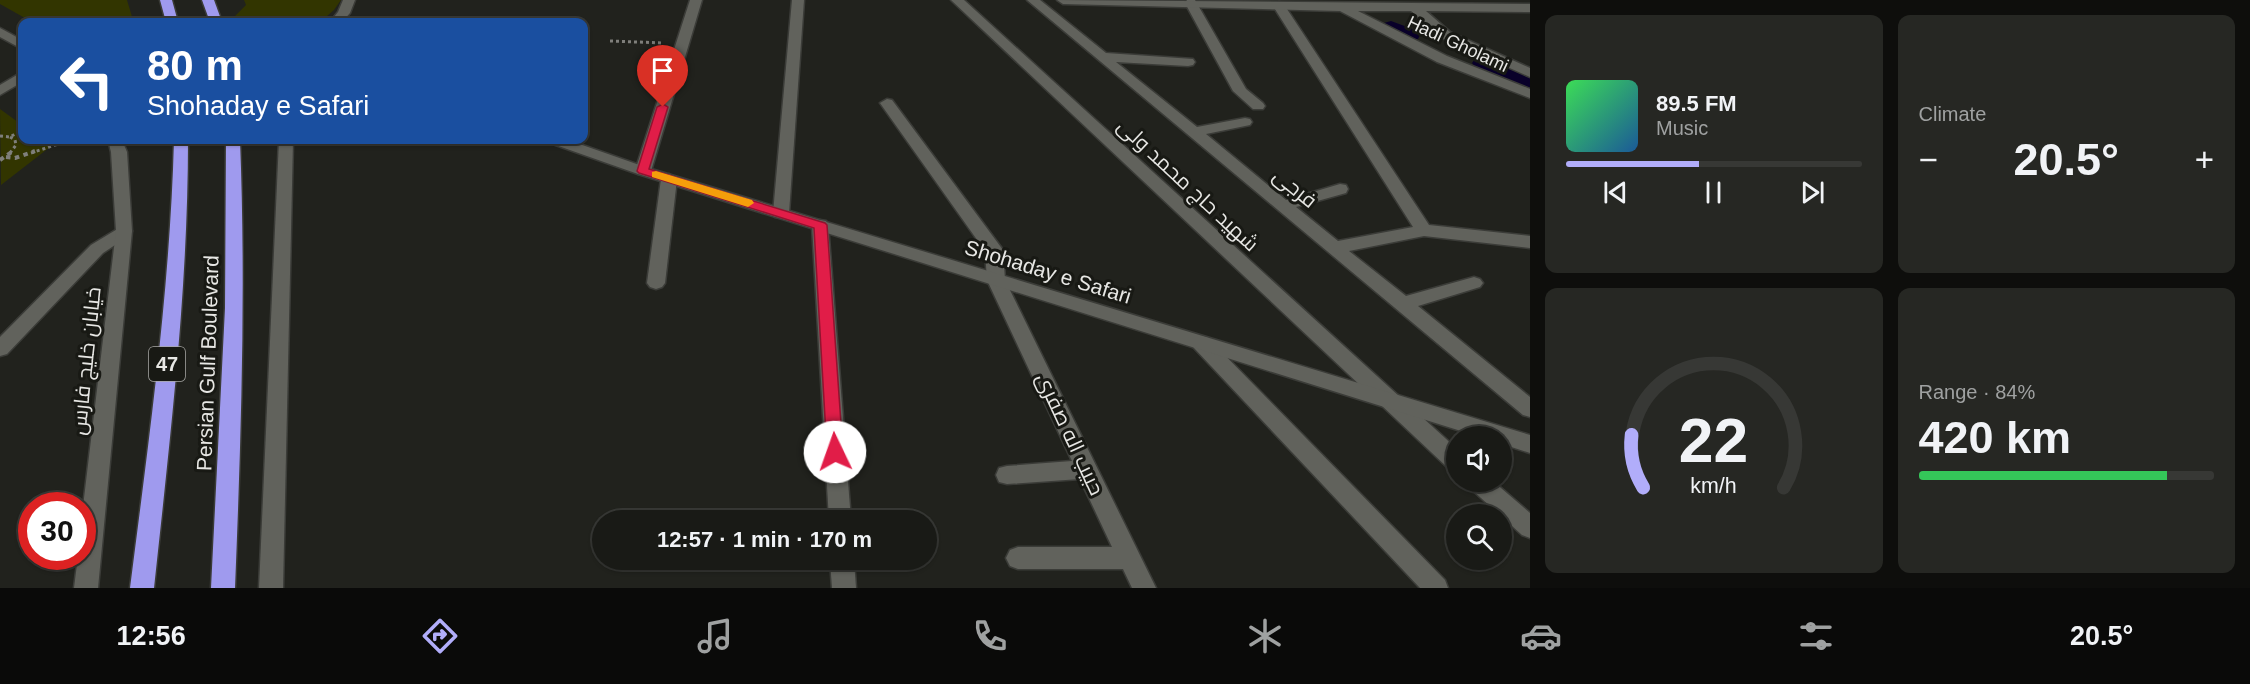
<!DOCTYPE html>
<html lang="en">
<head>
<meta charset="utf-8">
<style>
  body { margin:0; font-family:Arial,Cairo,sans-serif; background:#262723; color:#f1f3f6; height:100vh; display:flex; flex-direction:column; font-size:22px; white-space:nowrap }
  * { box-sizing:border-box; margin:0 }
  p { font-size:20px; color:#9fa1a1 }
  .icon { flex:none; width:33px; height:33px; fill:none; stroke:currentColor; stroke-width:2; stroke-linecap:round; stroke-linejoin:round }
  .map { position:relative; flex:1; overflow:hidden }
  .side { display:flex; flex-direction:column; gap:15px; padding:15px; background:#0e0e0c; width:720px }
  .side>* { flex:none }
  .banner { position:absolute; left:18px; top:18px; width:570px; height:126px; border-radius:12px; box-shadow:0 2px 4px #0004,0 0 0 2px #373835; background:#1a4fa0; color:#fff; overflow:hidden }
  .controls { position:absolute; left:1446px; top:426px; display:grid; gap:12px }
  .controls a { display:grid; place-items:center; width:66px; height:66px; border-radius:50%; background:#191a16; box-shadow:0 2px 4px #0004,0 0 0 2px #373835; font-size:30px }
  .speed { position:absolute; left:18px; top:492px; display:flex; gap:12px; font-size:30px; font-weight:700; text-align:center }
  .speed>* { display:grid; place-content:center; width:78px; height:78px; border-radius:50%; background:#191a16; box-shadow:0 2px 4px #0004,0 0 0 2px #373835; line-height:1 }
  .speed .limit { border:9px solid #d22; background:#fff; color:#111 }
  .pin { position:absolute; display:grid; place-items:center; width:51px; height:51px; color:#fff; margin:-62px -26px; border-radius:50% 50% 50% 0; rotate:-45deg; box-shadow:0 0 6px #0007 }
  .pin .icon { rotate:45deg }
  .me { position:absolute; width:66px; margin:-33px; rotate:357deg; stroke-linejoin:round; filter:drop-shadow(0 0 4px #0008) }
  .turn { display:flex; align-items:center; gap:21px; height:126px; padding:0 30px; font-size:27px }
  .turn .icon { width:78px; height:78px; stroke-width:2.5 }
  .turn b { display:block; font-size:42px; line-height:51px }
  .big { font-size:45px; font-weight:800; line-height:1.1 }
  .side .card { flex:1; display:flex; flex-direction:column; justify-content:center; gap:9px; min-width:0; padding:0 21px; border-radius:12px; background:#262723 }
  .side .dial { align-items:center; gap:0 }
  .dial svg { height:156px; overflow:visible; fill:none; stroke:#373835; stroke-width:7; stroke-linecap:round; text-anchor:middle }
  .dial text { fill:#f1f3f6; stroke:none }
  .song { display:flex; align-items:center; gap:18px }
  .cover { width:72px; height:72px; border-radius:9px; background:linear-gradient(135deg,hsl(130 70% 55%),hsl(210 70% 35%)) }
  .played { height:6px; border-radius:3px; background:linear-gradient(90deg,#b1adfa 45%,#373835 45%) }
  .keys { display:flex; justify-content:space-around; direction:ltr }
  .heat { display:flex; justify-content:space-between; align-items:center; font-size:33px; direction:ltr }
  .charge { height:9px; border-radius:4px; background:linear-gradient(90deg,#34c759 84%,#373835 0) }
  .side .tiles { flex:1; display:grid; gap:15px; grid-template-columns:repeat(2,1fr) }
  .trip { position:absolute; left:592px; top:510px; width:345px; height:60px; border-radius:30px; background:#191a16; box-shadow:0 2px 4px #0004,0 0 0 2px #373835; font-weight:800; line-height:60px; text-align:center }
  .menu { display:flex; height:96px; justify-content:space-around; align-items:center; background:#0a0a09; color:#9fa1a1 }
  .menu .icon { width:42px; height:42px }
  .menu .current { color:#b1adfa }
  .menu b { font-size:27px; color:#f1f3f6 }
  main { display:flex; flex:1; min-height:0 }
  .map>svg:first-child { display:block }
  .green { fill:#323500 }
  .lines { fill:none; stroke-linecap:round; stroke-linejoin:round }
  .canal { fill:#090029; fill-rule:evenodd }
  .street-casing { stroke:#3b3c38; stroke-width:3 }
  .secondary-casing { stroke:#3b3c38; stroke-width:3 }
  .highway-casing { stroke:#3b3c38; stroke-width:3 }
  .path-far1 { stroke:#7f7f7b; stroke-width:3; stroke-dasharray:3 3; stroke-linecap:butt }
  .path { stroke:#7f7f7b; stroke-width:4; stroke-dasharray:4.5 4.5; stroke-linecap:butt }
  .street { fill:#61625c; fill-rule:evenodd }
  .secondary { fill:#61625c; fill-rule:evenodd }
  .highway { fill:#9f9aee; fill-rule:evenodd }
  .route { fill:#e11d48; stroke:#92132f; stroke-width:1.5 }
  .slow { fill:#f59e0b }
  .labels { text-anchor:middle; stroke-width:6; stroke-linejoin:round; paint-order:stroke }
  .far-street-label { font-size:18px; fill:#e7e7e4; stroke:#181914 }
  .shield { fill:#181914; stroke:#a9a9a6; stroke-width:1.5 }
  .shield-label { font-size:20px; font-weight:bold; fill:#e7e7e4 }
  .street-label { font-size:21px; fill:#e7e7e4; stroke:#181914 }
</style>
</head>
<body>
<main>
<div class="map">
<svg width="1530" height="588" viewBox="0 0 1530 588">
  <rect width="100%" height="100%" fill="#21221d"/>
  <g class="green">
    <path d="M0 0H127L133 20 139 22H32L0 4Z"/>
    <path d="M244 0H341L334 10 320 22H234L233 18 246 5Z"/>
    <path d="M0 109 22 125V140H40L50 147 1 185Z"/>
  </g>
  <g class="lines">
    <g class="canal">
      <path d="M1391 21 1418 31 1420 35 1418 39C1406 42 1389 36 1382 27L1384 23Z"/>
      <path d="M1482 57 1530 75V88L1475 67 1472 63 1475 59Z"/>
    </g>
    <defs>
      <g id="street">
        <path d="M690 0H702L651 171 648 174H638L635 171Z"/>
        <path d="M792 0H804L789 213 787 217H775L773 213Z"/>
        <path d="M951 0H964L1456 448V470L1448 468Z"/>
        <path d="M1027 0H1040L1106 53 1193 59 1195 62 1193 65 1188 66 1116 62 1197 127 1245 118 1250 119 1252 122 1250 125 1206 134 1286 200 1340 184 1346 185 1348 189 1346 193 1296 207 1338 241 1413 227 1273 6 1279 2 1283 3 1429 225 1530 236V248L1424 236 1349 251 1406 296 1474 277 1480 279 1483 283 1480 287 1418 306 1530 397V417L1523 415Z"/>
        <path d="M1187 0H1195L1246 89 1263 103 1265 106 1263 109H1253L1233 91 1185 3Z"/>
        <path d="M22 72V82L0 95V85Z"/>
        <path d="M887 99 892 100 1003 250 1005 280 1156 588H1132L1123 569H1018L1010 566 1006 558 1010 550 1018 547H1112L1080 479 1007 484 999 482 996 475 999 468 1007 466 1072 461 987 280 985 251 880 103Z"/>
        <path d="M669 174 677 179 665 283 662 287 656 289 650 287 647 283 661 179Z"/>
        <path d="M820 220 826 221 828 225 851 520H829L812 225 814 221Z"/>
        <path d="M124 225 130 227 132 231 130 235 103 253 7 354 0 356V337L91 245Z"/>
        <path d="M1201 336 1208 338 1445 580 1448 588H1420L1194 348 1191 343 1194 338Z"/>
        <path d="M1468 482H1494L1530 513V538L1522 535 1471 489Z"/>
        <path d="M830 560H854L856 588H832Z"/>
      </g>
      <g id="secondary">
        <path d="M343 0H355L350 13 342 22H330L338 12Z"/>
        <path d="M1057 0 1530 4V12L1426 11 1450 32 1530 68V77L1442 38 1411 11H1358L1447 56 1530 89V98L1437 62 1340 11 1063 4Z"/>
        <path d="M0 28 22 40V49L0 37Z"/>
        <path d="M108 140H122L127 152 132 231 98 588H74L78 556H82V515L116 231 111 152Z"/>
        <path d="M279 140H293L283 588H259Z"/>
        <path d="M548 140H568L648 168 1530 435V453L1502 444V436H1477L638 174 550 143Z"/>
      </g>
      <g id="highway">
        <path d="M160 0H172L178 22H166Z"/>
        <path d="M202 0H214L222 22H210Z"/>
        <path d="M174 140H188C188 290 170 439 154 588H130C149 439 170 290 174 140Z"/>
        <path d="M226 140H240C246 290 241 439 235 588H211L225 308Z"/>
      </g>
    </defs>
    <use href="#street" class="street-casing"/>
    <use href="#secondary" class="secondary-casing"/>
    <use href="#highway" class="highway-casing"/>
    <g class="path-far1">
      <path d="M610 41 664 43"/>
      <path d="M0 136 10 137 22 130"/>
      <path d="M10 137 15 140 16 145 10 153"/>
      <path d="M31 153 67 141"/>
    </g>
    <g class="path">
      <path d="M6 157 15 158 35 151"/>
      <path d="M0 160 13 151"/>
    </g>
    <use href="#street" class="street"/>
    <use href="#secondary" class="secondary"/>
    <use href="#highway" class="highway"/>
  </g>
  <path class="route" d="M663 104 668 107 649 169 825 223 827 225 843 452 841 457 835 459 829 457 827 452 814 228 639 173 637 171 657 107Z"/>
  <path class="slow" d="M656 171 752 200 754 203 748 207 652 177V172Z"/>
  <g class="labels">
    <g class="far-street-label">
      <text transform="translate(1458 44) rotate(25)" y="6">Hadi Gholami</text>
    </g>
    <rect class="shield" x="149" y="347" width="36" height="34" rx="4.5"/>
    <g class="shield-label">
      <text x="167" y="371">47</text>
    </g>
    <g class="street-label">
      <text transform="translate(1188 185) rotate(43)" y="7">شهید حاج محمد ولی</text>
      <text transform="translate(1295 188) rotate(39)" y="7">فرجی</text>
      <text transform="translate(1048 272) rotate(17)" y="7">Shohaday e Safari</text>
      <text transform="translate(86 361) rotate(-84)" y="7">خیابان خلیج فارس</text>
      <text transform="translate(208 363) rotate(-88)" y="7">Persian Gulf Boulevard</text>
      <text transform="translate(1070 434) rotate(65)" y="7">حبیب اله صفری</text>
    </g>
  </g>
</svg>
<div class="controls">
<a><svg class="icon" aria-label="sound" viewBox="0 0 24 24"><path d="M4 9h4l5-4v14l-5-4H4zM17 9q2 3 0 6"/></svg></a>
<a><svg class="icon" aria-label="search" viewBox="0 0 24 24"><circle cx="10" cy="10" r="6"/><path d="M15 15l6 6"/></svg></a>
</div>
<div class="speed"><div class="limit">30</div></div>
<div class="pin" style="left:663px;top:107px;background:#d93025"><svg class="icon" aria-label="arrive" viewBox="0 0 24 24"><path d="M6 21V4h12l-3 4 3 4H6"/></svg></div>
<svg class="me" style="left:835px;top:452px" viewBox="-20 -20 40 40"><circle r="19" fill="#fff"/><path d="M0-13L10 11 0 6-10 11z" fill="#e11d48"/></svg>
<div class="trip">12:57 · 1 min · 170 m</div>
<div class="banner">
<div class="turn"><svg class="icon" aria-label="left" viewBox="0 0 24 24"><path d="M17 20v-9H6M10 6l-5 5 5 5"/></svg><div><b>80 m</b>Shohaday e Safari</div></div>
</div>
</div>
<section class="side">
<div class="tiles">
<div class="card">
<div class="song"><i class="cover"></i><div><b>89.5 FM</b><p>Music</p></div></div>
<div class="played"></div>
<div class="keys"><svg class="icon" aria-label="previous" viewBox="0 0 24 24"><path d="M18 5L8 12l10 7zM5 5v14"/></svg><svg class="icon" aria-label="pause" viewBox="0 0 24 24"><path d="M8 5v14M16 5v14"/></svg><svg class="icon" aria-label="next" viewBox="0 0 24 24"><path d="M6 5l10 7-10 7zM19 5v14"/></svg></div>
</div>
<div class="card"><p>Climate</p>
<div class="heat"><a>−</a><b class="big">20.5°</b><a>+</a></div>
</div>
<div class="card dial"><svg viewBox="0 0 100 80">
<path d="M14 69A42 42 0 1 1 86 69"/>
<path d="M14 69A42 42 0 0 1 8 42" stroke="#b1adfa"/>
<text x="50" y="56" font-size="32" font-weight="700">22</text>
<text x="50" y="72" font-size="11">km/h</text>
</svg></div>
<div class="card"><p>Range · 84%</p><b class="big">420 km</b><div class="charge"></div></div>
</div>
</section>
</main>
<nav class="menu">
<b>12:56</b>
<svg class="icon current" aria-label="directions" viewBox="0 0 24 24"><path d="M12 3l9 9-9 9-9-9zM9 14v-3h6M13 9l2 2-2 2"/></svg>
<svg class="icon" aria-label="music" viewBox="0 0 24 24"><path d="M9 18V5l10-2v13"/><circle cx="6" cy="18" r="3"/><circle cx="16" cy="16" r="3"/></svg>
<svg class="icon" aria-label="phone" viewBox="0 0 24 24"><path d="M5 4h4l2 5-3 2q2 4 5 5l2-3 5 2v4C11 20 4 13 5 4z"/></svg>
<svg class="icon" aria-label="climate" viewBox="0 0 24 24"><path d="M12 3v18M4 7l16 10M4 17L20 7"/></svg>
<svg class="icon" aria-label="car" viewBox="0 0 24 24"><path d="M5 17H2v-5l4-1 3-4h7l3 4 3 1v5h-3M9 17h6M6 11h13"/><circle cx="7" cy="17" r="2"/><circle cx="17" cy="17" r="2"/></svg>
<svg class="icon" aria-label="filters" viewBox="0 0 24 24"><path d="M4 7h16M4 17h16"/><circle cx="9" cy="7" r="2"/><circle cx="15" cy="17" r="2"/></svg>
<b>20.5°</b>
</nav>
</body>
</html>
